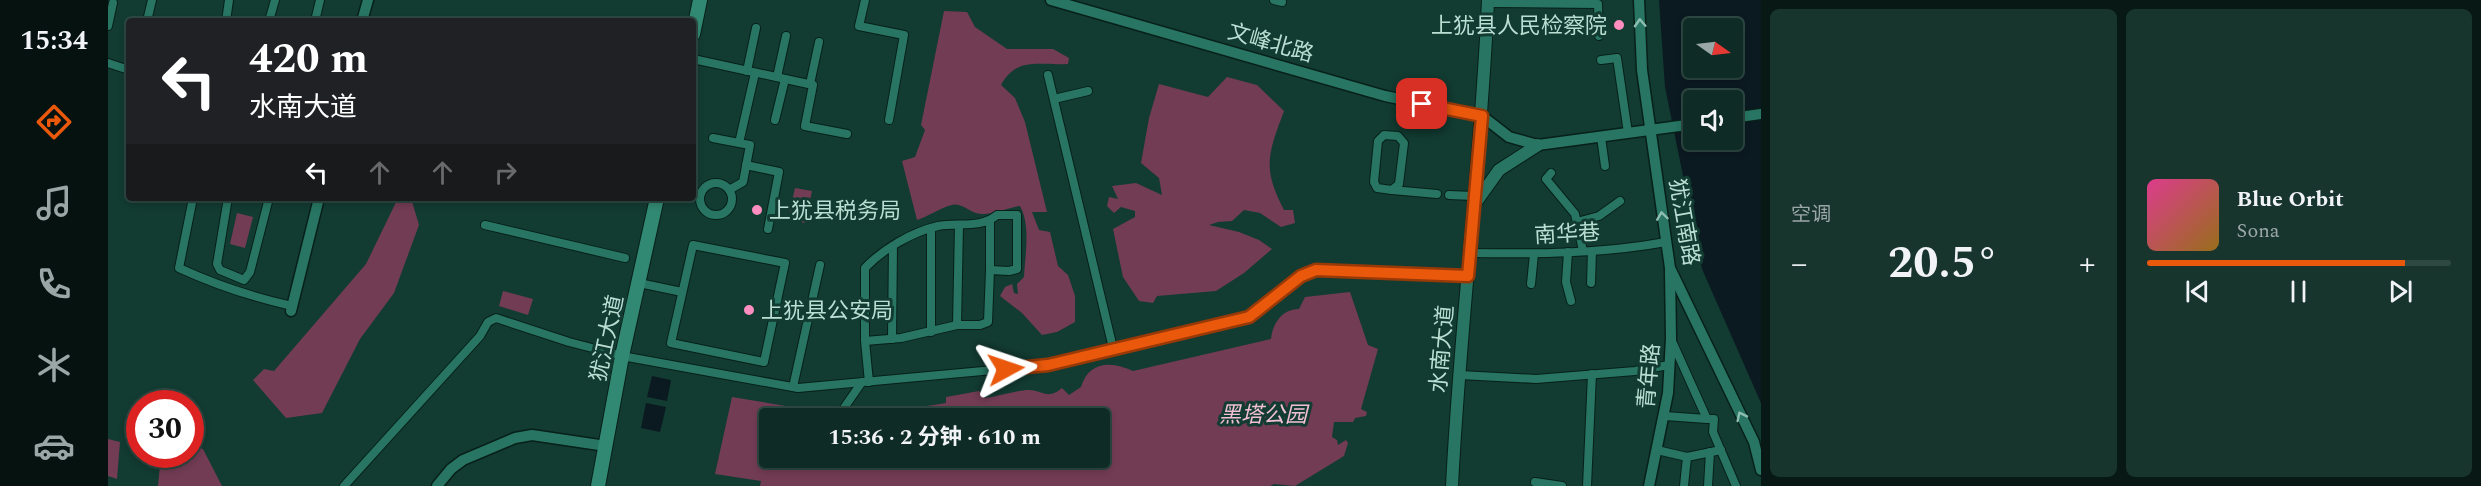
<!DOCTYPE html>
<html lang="zh">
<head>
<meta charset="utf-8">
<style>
  body { margin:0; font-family:Spectral,"Noto Sans SC",serif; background:#17342d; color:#f1f3f6; height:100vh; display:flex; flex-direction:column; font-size:22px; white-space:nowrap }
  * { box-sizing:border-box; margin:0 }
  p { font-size:20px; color:#9ba7a7 }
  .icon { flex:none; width:33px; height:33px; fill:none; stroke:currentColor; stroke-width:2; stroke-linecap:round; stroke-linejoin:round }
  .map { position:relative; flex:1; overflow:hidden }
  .side { display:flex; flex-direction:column; gap:9px; padding:9px; background:#081814; width:720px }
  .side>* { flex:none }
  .top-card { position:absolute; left:18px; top:18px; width:570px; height:183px; border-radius:6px; box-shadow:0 3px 9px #0003,0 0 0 2px #2e4842; background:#202124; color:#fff; overflow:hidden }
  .needle { width:39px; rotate:104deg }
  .tools { position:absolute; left:1575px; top:18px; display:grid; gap:12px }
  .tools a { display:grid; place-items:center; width:60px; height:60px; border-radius:6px; background:#0e2c25; box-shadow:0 3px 9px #0003,0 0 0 2px #2e4842; font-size:30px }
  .speed { position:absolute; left:18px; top:390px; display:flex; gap:12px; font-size:30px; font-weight:700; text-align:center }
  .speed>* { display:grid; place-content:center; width:78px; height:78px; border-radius:50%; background:#0e2c25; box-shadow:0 3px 9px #0003,0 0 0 2px #2e4842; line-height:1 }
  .speed .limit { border:9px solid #d22; background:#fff; color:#111 }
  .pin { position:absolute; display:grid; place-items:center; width:51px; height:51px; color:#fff; margin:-26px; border-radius:12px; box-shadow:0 3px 9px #0006 }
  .me { position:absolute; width:66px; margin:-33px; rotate:85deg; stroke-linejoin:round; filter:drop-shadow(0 0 4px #0008) }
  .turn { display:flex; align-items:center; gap:21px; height:126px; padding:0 24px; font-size:27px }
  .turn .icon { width:78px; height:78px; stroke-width:2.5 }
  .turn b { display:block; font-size:42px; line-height:51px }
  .lanes { display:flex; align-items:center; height:57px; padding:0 24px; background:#0003; justify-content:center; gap:30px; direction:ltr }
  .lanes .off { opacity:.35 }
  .big { font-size:45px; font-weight:700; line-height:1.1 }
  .side .card { flex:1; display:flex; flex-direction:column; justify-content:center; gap:9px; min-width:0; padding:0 21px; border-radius:9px; background:#17342d }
  .song { display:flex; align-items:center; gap:18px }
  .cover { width:72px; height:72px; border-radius:9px; background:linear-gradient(135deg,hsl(330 70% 55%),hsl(40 70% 35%)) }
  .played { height:6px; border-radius:3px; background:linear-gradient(90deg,#ea580c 85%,#2e4842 85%) }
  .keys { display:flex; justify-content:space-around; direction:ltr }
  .heat { display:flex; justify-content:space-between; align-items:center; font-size:33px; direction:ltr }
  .side .tiles { flex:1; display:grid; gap:9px; grid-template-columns:repeat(2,1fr) }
  .trip { position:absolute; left:651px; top:408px; width:351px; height:60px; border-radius:6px; background:#0e2c25; box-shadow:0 3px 9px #0003,0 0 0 2px #2e4842; font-weight:700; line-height:60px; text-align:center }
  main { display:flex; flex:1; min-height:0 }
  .menu { display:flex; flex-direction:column; width:108px; justify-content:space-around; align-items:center; background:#06120f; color:#9ba7a7 }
  .menu .icon { width:42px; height:42px }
  .menu .on { color:#ea580c }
  .menu b { font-size:27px; color:#f1f3f6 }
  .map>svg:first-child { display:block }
  .green { fill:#723c54 }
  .water { fill:#0b1921; fill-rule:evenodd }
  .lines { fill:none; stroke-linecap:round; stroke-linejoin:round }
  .minor-casing { stroke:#072019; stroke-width:10 }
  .tertiary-casing { stroke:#072019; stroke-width:13 }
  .secondary-casing { stroke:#072019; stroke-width:14 }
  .primary-casing { stroke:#072019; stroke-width:16 }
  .minor { stroke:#277562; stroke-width:8 }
  .tertiary { stroke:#277562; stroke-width:10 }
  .secondary { stroke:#277562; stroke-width:12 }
  .primary { stroke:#328973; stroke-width:14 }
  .oneway { stroke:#8ebeb0 }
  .route-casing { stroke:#983908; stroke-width:15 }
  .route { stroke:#ea580c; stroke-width:10 }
  .poi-dot { fill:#fd8ebf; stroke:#123b31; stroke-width:2 }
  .labels { text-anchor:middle; stroke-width:6; stroke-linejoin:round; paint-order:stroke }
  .poi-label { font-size:22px; fill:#baded2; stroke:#123b31; text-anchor:start }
  .street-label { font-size:22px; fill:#baded2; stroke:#123b31 }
  .park-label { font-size:22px; font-style:italic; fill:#f1bfd2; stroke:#123b31 }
</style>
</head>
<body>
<main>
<nav class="menu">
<b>15:34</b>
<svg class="icon on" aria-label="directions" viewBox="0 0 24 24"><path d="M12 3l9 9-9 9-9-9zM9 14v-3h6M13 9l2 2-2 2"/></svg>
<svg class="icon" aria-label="music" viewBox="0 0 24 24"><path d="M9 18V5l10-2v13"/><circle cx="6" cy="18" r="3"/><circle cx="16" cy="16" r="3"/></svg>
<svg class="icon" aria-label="phone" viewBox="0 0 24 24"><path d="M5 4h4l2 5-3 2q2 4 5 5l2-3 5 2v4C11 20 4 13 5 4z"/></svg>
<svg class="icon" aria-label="climate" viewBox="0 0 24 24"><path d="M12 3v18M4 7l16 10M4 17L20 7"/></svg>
<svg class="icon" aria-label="car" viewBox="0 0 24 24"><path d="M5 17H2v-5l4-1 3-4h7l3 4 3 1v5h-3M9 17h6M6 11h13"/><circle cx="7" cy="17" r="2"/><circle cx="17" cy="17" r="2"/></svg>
</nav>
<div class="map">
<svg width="1653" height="486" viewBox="0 0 1653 486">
  <rect width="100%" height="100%" fill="#123b31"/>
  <g class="green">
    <path d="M836 11 859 12 867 27 899 49H945L961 58 960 64C931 66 909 56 893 85L907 98 917 122 939 212H924L931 230 942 232 950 266 960 275 967 296V322L949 332 934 335 914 313 892 296 897 287 904 284 906 293 910 294 909 284 916 277C917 255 923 226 912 206 900 208 886 214 875 214 863 215 855 202 844 205 832 208 821 216 809 220L794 161 807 157 817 130 813 125Z"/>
    <path d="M1119 77 1149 85 1176 111C1160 154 1154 168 1176 210H1185L1187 223 1173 227 1152 213 1136 210 1124 221 1110 222 1101 225 1131 232 1151 240 1164 249 1136 273 1108 291 1049 296 1045 303 1031 301 1015 277 1005 229 1027 217V211L1013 207 1006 213 999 206 1001 197 1010 199 1004 186 1028 183 1054 195 1051 178 1033 163 1041 118 1051 84 1100 97Z"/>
    <path d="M687 188 704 191 697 223 680 219Z"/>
    <path d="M290 198H303L311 225 286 293 252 339 214 413 178 418 145 380 156 369 166 371 258 264Z"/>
    <path d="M129 213 145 217 137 248 122 244Z"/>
    <path d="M395 291 425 299 420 315 391 306Z"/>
    <path d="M1242 292 1260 345 1270 349 1253 409 1259 412 1258 416 1247 418 1245 422H1226L1224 437 1229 440 1230 445 1238 440 1240 443 1236 456 1187 486 1166 484 1162 486H652L653 481 607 474 624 397 684 407 687 418H662V458H730L739 461 742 458H992V418H776L787 411 838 403V397L871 391 877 398C891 396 908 390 922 390 935 391 940 400 954 388L961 395 973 387C980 362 1003 360 1025 371L1163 339C1165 323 1174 309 1191 309L1197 297Z"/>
    <path d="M0 439 12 442 9 479 0 476Z"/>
    <path d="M83 445 95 449 114 486H50L53 455 82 454Z"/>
  </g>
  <g class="water">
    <path d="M1551 0H1653V403L1594 269 1557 87ZM1586 28H1624V68H1586ZM1586 100H1624V140H1586Z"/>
    <path d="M544 376 563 380 559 401 539 397Z"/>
    <path d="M538 403 558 407 552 432 533 428Z"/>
  </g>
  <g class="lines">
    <defs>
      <g id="minor">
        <path d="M757 0 751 26 796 35 781 120"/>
        <path d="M1166 0 1174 2"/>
        <path d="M1380 3 1490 4 1491 36"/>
        <path d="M39 21 44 0"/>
        <path d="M118 21 121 0"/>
        <path d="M161 21 167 0"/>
        <path d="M207 21 212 0"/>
        <path d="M0 26 5 3"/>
        <path d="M585 59 705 85 697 126 739 134"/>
        <path d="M1493 60 1509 58 1520 133"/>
        <path d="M0 63 21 70"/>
        <path d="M639 71 648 28"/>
        <path d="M940 75 1005 348"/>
        <path d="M669 77 678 36"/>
        <path d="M702 84 711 42"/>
        <path d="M946 99 980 91"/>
        <path d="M667 120 677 79"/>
        <path d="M1276 135 1290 136 1296 143 1291 184 1284 190 1269 188 1266 182 1270 141Z"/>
        <path d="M1493 137 1497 166"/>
        <path d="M605 138 631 143"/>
        <path d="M638 165 671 172 660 229"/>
        <path d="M1443 173 1438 179 1467 214 1475 251"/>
        <circle cx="608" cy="199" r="16"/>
        <path d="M621 190 635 182 642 145 631 143 647 73"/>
        <path d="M1284 190 1329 194"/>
        <path d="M1341 195 1366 196"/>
        <path d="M85 198 71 268C108 285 144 297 184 306"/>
        <path d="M120 198 109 264 112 270 136 280 142 272 161 198"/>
        <path d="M1469 222 1491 216 1512 201"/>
        <path d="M377 225 517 258"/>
        <path d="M823 229V332"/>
        <path d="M585 245 677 263 656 362 563 343Z"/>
        <path d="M1460 252 1458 282 1463 301"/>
        <path d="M1362 253C1427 254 1493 254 1558 242"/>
        <path d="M882 270V222"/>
        <path d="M531 283 574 292"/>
        <path d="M1483 283 1484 251"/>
        <path d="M1423 284 1426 254"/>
        <path d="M849 325 851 225"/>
        <path d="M784 339 785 246"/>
        <path d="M1563 339 1599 419H1606L1605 432 1628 486"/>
        <path d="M757 341V268C775 249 804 232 830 226 849 222 873 229 889 215H909V269L901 271 882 270 880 322 872 325H849L793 338 757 341 761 382"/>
        <path d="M514 356 690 388 940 365 1141 317 1193 276 1207 270 1360 276"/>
        <path d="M1352 375 1428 379 1527 371 1561 365"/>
        <path d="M685 387 712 265"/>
        <path d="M1557 416 1599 419"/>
        <path d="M729 418 754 382"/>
        <path d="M1549 450 1579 457 1613 450"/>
        <path d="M1427 482 1454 486"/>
        <path d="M236 486 372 336 380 322 388 318 461 342 507 354"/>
        <path d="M1479 486 1484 374"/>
        <path d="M1576 486 1579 457"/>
        <path d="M1600 486 1602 452"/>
      </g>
      <g id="tertiary">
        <path d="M943 0 1277 96 1374 116 1401 137 1430 145 1586 124"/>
        <path d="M1531 0 1534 70 1562 268 1646 442 1653 470"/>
        <path d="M254 21 260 0"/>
        <path d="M1624 118 1653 114"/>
        <path d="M183 311 211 198"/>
        <path d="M329 486 343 469 355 460 407 438 424 435 498 446"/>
        <path d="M1541 486 1560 393 1563 338 1562 271"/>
      </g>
      <g id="secondary">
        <path d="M1366 205 1391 170 1430 145"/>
        <path d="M1344 486C1352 324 1373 162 1380 0"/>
      </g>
      <g id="primary">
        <path d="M585 34 592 0"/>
        <path d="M490 486 514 356 549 198"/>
      </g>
    </defs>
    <use href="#minor" class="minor-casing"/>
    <use href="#tertiary" class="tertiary-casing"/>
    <use href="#secondary" class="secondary-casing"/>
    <use href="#primary" class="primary-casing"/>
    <use href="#minor" class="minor"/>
    <use href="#tertiary" class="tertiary"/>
    <use href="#secondary" class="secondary"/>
    <use href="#primary" class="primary"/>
  </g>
  <defs><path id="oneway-chevron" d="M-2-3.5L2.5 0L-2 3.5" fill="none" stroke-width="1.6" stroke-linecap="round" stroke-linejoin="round" transform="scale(1.5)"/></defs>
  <g class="oneway">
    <use href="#oneway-chevron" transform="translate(1532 23) rotate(-93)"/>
    <use href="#oneway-chevron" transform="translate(1554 216) rotate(-98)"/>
    <use href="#oneway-chevron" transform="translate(1633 416) rotate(-116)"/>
  </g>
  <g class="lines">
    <defs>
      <path id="route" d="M898 369 940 365 1141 317 1193 276 1208 270 1360 276 1374 116 1314 104"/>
    </defs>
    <use href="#route" class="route-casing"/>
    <use href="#route" class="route"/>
  </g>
  <g class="poi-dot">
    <circle cx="1511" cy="25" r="6"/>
    <circle cx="649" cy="210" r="6"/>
    <circle cx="641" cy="310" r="6"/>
  </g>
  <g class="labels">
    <g class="poi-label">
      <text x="1499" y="33" text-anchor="end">上犹县人民检察院</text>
      <text x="661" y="218">上犹县税务局</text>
      <text x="653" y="318">上犹县公安局</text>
    </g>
    <g class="street-label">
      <text transform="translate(1163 42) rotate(16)" y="8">文峰北路</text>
      <text transform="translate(1577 222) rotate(80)" y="8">犹江南路</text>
      <text transform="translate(1459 233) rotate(-3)" y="8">南华巷</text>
      <text transform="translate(498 338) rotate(-78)" y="8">犹江大道</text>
      <text transform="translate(1333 349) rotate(-85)" y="8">水南大道</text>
      <text transform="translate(1540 376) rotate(-85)" y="8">青年路</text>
    </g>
    <g class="park-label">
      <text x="1155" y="422">黑塔公园</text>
    </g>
  </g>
</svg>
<div class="tools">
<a><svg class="needle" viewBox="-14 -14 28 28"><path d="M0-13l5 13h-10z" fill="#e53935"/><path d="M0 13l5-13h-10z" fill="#9ba7a7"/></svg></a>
<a><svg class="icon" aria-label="sound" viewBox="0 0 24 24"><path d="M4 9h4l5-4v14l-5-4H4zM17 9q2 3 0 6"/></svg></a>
</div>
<div class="speed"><div class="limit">30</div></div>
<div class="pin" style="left:1314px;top:104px;background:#d93025"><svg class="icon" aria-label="arrive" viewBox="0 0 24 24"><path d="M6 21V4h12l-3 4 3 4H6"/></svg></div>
<svg class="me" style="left:898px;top:369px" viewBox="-20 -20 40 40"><path d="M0-17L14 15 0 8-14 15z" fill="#ea580c" stroke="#fff" stroke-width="4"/></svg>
<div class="trip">15:36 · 2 分钟 · 610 m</div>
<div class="top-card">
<div class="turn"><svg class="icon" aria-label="left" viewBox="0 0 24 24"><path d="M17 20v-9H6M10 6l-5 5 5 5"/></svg><div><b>420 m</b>水南大道</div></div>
<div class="lanes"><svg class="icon" aria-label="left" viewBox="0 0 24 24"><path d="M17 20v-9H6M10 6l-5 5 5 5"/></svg><svg class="icon off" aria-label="ahead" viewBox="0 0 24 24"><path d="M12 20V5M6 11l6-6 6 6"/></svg><svg class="icon off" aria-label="ahead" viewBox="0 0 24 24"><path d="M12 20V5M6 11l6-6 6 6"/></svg><svg class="icon off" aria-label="right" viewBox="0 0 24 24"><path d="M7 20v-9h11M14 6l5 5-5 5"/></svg></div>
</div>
</div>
<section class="side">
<div class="tiles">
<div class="card"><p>空调</p>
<div class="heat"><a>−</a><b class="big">20.5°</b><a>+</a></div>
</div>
<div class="card">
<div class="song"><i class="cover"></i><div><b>Blue Orbit</b><p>Sona</p></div></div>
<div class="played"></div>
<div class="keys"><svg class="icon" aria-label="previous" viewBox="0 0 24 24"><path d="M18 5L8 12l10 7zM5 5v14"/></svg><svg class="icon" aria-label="pause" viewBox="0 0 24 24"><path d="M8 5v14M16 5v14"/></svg><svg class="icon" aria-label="next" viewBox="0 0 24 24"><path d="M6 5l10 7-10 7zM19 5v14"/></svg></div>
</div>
</div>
</section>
</main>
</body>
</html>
